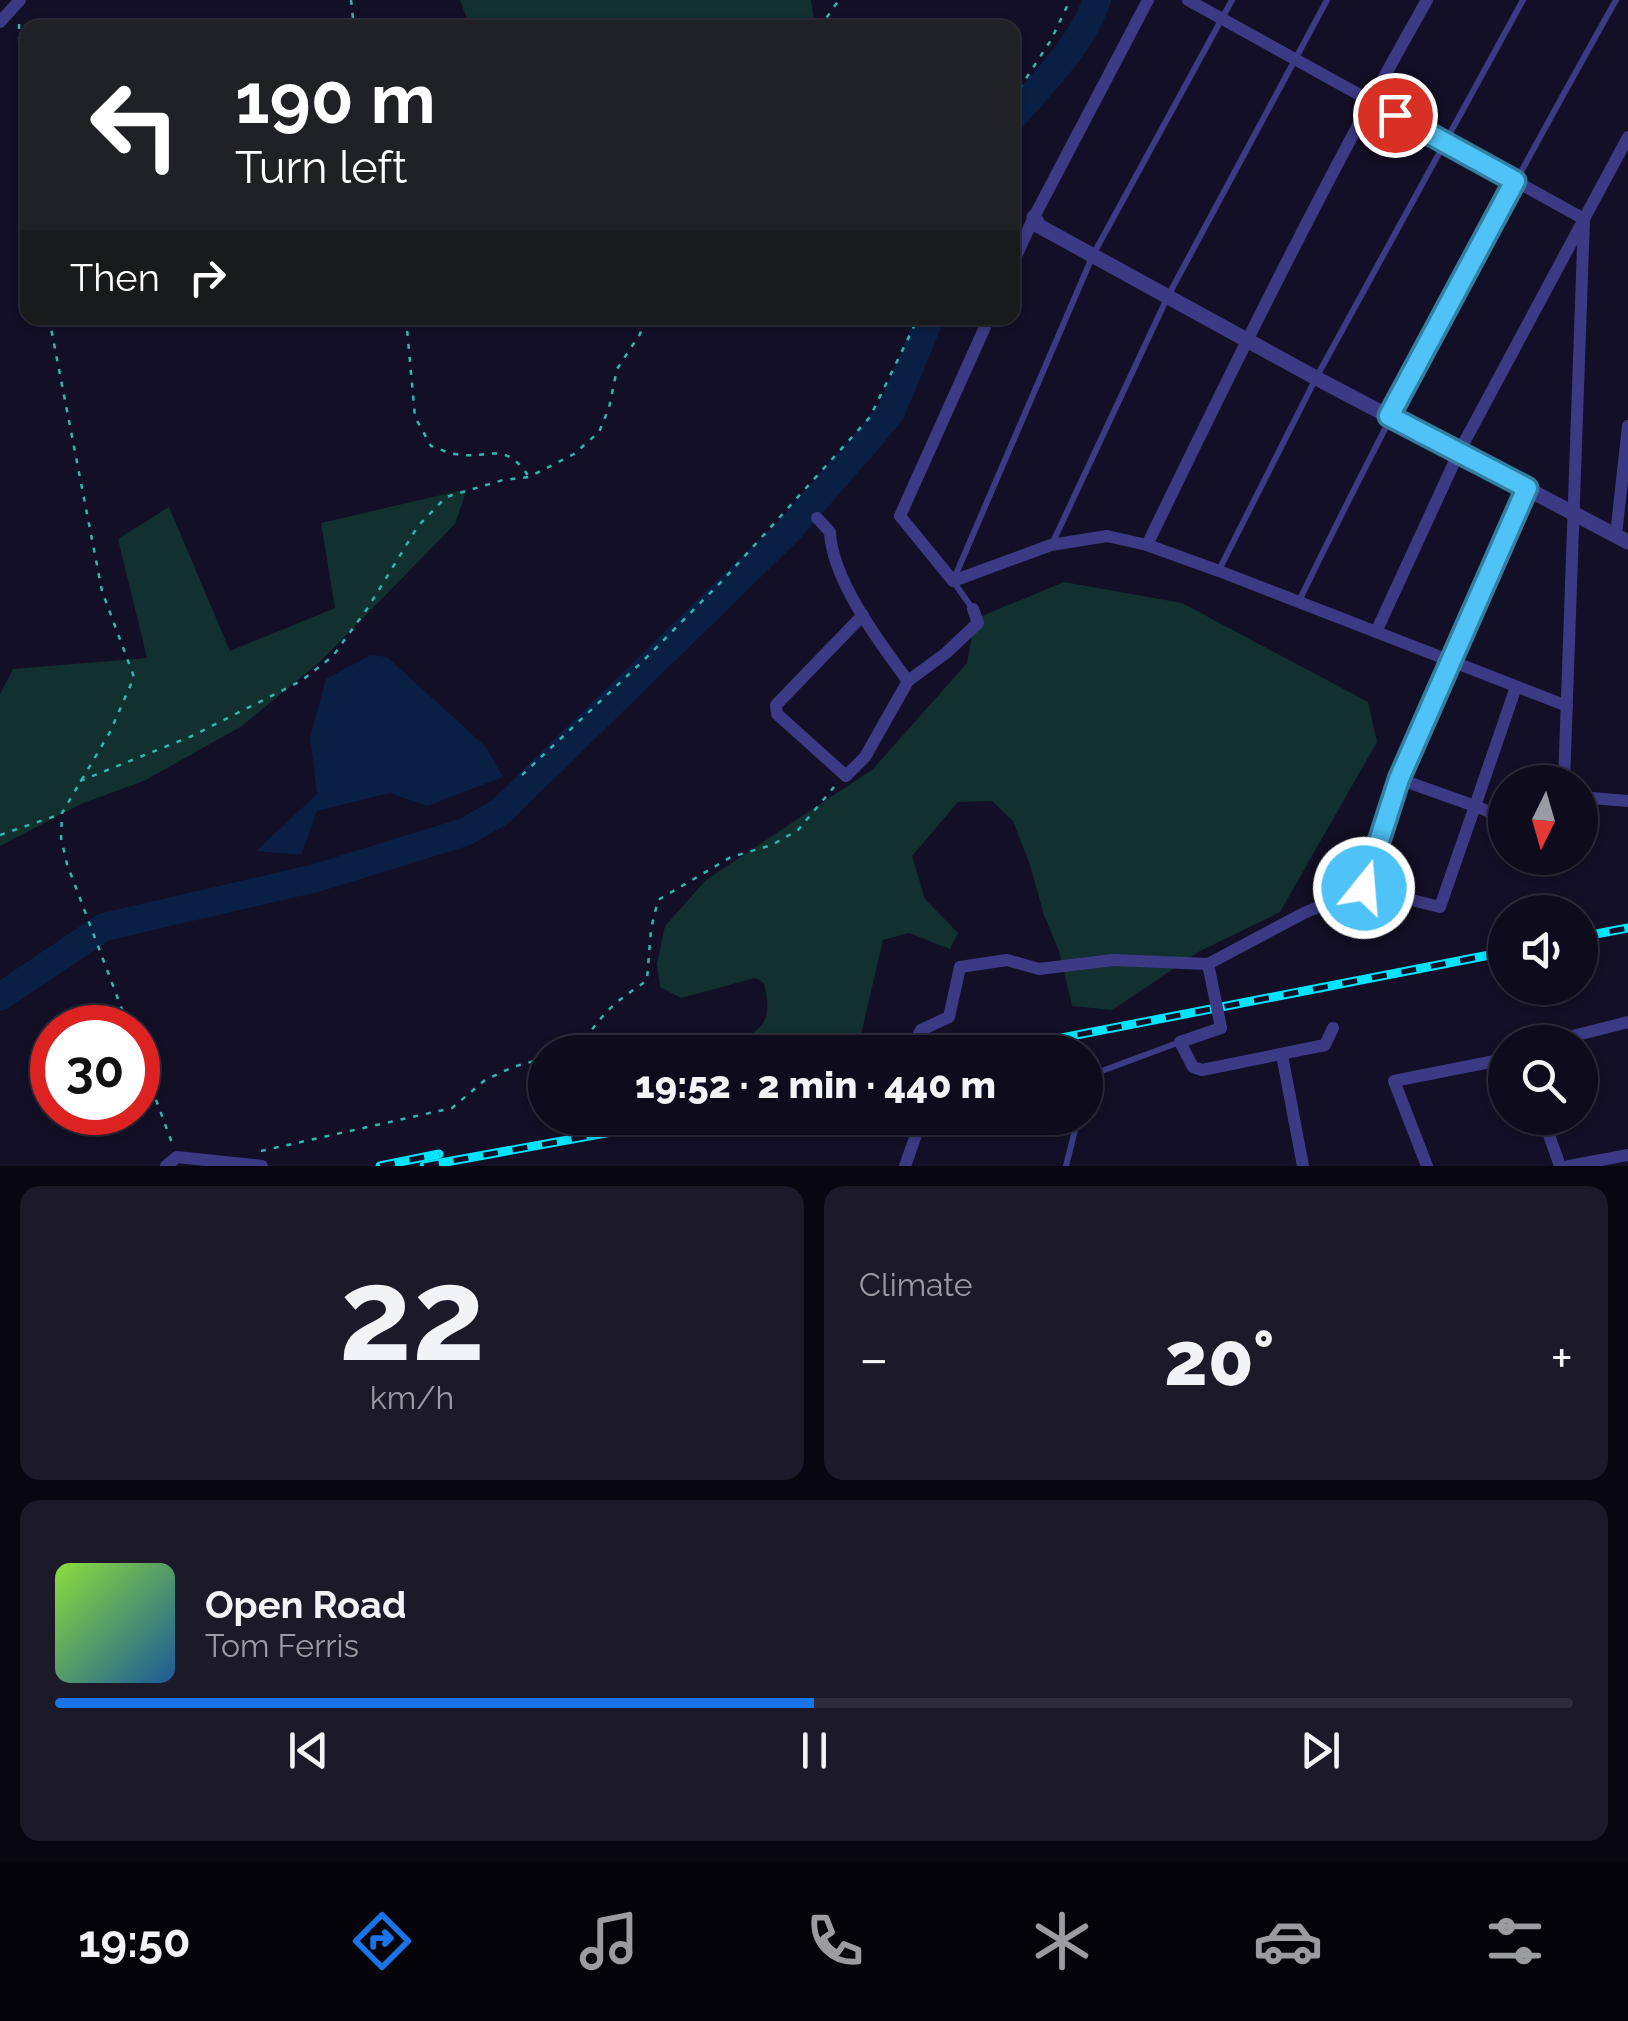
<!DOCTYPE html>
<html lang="en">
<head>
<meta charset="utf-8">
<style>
  body { margin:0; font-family:Raleway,sans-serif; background:#1c1929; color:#f1f3f6; height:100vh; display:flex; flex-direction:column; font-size:38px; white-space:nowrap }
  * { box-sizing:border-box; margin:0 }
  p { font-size:32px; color:#9b9ba3 }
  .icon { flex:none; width:55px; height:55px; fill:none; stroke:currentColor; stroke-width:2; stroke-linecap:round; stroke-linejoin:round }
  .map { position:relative; height:1166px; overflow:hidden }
  .drawer { display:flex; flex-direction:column; gap:20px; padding:20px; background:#08060f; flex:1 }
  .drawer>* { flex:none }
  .banner { position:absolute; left:20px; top:20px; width:1000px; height:305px; border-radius:20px; box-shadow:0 2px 8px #0004,0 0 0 2px #2e2b3b; background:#202124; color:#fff; overflow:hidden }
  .needle { width:65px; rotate:185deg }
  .buttons { position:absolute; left:1488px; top:765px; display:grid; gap:20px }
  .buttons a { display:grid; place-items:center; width:110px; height:110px; border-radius:50%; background:#0e0b1c; box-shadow:0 2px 8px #0004,0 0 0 2px #2e2b3b; font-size:50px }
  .speed { position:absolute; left:30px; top:1005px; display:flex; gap:20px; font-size:50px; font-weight:700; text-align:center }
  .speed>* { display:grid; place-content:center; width:130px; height:130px; border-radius:50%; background:#0e0b1c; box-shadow:0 2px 8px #0004,0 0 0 2px #2e2b3b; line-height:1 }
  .speed .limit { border:15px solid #d22; background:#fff; color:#111 }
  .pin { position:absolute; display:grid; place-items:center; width:85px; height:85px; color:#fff; margin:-42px; border:5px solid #fff; border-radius:50%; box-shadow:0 2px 10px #0007 }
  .me { position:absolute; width:110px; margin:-55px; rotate:17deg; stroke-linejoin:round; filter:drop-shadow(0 0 8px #0008) }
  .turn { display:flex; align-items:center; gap:35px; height:210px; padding:0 50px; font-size:45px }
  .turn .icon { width:130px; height:130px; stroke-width:2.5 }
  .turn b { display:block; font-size:70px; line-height:85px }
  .then { display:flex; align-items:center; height:95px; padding:0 50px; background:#0003; gap:20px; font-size:38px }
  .big { font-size:75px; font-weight:800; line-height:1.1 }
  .drawer .widget { flex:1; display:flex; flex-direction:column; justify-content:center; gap:15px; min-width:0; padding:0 35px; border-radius:20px; background:#1c1929 }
  .drawer .dial { align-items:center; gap:0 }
  .dial b { font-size:130px; line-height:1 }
  .song { display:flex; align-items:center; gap:30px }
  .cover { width:120px; height:120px; border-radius:15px; background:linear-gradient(135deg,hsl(90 70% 55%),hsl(210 70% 35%)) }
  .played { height:10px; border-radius:5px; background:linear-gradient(90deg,#1a73e8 50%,#2e2b3b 50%) }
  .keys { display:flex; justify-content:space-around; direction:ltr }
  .heat { display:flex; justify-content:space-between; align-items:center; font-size:55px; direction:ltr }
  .drawer .tiles { flex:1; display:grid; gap:20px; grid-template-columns:1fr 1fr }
  .widget:last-child { grid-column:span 2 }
  .trip { position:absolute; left:528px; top:1035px; width:575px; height:100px; border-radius:50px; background:#0e0b1c; box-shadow:0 2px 8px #0004,0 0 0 2px #2e2b3b; font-weight:800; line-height:100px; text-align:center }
  .tabs { display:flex; height:160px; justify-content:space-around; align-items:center; background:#06040b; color:#9b9ba3 }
  .tabs .icon { width:70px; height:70px }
  .tabs .active { color:#1a73e8 }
  .tabs b { font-size:45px; color:#f1f3f6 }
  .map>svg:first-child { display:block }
  .green { fill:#12302f }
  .water { fill:#0a1f44 }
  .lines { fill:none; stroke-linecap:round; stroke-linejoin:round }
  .river { stroke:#0a1f44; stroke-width:28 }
  .path { stroke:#2fb8b0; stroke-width:2.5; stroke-dasharray:5 8; stroke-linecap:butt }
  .service { stroke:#3d3a85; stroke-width:6 }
  .minor { stroke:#3d3a85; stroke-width:12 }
  .tertiary { stroke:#3d3a85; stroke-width:15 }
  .rail-casing { stroke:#00e5ff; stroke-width:9 }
  .rail { stroke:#130f26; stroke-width:5; stroke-dasharray:15; stroke-linecap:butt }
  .minor-bridge { stroke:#3d3a85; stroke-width:12 }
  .route-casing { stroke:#337fa1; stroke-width:25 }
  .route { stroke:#4fc3f7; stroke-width:18 }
</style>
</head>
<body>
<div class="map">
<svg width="1628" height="1166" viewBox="0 0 1628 1166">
  <rect width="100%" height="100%" fill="#130f26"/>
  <g class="green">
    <path d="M460 0H811L815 27H470Z"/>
    <path d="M467 489 455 524 322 660 242 726 144 781 83 803 0 846V694L13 669 147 658 118 539 169 507 230 651 335 608 321 523Z"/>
    <path d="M1064 582 1182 603 1368 702 1377 742 1280 912 1200 951 1112 1010 1072 1006 1059 951 1044 915 1030 865 1013 821 992 801 958 802 912 856 925 899 958 933 950 949 909 933 883 940 857 1052H731C754 1025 776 1033 764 983L755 978 681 998 660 987 657 964 665 926 706 880 873 769 967 663 975 619Z"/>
  </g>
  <path class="water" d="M371 655 387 657 486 747 503 777 427 806 390 793 317 811 301 855 256 851 317 794 310 737 326 679Z"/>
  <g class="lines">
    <g class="river">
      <path d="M1012 118C1044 81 1081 46 1097 0"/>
      <path d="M0 997 104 927 316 878 465 832 500 812 790 529 865 443 891 412 930 318"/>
    </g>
    <g class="path">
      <path d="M351 0 354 28"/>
      <path d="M19 24 20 110 28 194"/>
      <path d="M819 28 839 0"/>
      <path d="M1012 100 1051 40 1070 0"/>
      <path d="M49 318 102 591 134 677 110 732 62 813 61 838 67 864 129 1028"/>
      <path d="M406 318 415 417 431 446C438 448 447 453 455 454 489 460 504 439 529 477"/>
      <path d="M522 775 643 661 724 579 870 417 918 318"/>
      <path d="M80 781 192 736 301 681 333 656 369 606 418 526 446 497 503 480 529 477 574 454 599 432 609 408 617 369 640 334 646 318"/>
      <path d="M0 835 61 814"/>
      <path d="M138 1051 172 1143"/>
      <path d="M561 1052C592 1039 592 1024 615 1004 625 995 637 988 647 980L651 929 658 900 731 857 772 845 798 830 834 787"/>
      <path d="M261 1151 452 1108 485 1080 513 1067 545 1058"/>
    </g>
    <g class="service">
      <path d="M1052 544 1168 296 1327 0"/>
      <path d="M1219 570 1316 378 1523 0"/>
      <path d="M1299 601C1398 397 1505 198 1616 0"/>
      <path d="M972 608 953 581 1093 255 1232 0"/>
      <path d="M1451 660 1527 489"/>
      <path d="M1085 1098 1099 1072 1180 1042"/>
      <path d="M1066 1166 1078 1118"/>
    </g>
    <g class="minor">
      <path d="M1188 0 1584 219 1459 452 1376 632"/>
      <path d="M0 22 20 0"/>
      <path d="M1012 265 1034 217 1148 0"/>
      <path d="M989 318 900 516 953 581 1051 545 1107 536 1147 545 1219 571 1567 706"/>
      <path d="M817 518 830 532C832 580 880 643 908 681"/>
      <path d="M1616 535 1628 426"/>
      <path d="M1147 545C1236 361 1326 178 1427 0"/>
      <path d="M863 615 776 705 777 714 846 776 865 757 908 681 946 653 978 623 973 609"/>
      <path d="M1399 779 1475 806 1516 687"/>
      <path d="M1564 782 1584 219 1628 137"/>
      <path d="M1580 797 1628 801"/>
      <path d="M1364 888 1399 779 1451 661"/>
      <path d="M1208 964 1216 1003"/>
      <path d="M1221 1028 1180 1042 1193 1067 1202 1070 1325 1045 1333 1028"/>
      <path d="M1549 1042 1628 1022"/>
      <path d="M916 1052 914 1043 921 1030 949 1017 960 967 1007 960 1039 969 1113 960 1208 964 1304 913 1364 888 1440 907 1475 806 1505 818"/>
      <path d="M1282 1055 1303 1166"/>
      <path d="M1543 1118 1560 1166"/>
      <path d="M166 1166 177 1157 262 1166"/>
      <path d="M905 1166 922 1118"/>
      <path d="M1427 1166 1394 1081 1505 1059"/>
      <path d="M1569 1166 1628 1155"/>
    </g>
    <path class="tertiary" d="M1034 217 1039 226 1316 378 1628 542"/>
    <defs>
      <g id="rail">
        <path d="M1580 937 1628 928"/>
        <path d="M989 1052 1505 952"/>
        <path d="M380 1166 439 1154"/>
        <path d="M424 1166 689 1118"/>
      </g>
    </defs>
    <use href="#rail" class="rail-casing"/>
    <use href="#rail" class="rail"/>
    <path class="minor-bridge" d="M1216 1003 1221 1028"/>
  </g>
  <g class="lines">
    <defs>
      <path id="route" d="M1364 888 1399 779 1527 488 1389 416 1515 181 1395 115"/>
    </defs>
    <use href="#route" class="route-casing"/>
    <use href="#route" class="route"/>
  </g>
</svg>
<div class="buttons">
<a><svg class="needle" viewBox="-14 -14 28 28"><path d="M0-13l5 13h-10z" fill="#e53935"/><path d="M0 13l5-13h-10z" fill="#9b9ba3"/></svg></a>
<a><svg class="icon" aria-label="sound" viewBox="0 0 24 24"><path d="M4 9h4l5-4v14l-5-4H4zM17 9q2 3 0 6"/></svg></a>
<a><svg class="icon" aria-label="search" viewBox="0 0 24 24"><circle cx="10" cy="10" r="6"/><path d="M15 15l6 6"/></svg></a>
</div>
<div class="speed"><div class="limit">30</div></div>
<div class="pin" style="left:1395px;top:115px;background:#d93025"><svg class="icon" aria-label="arrive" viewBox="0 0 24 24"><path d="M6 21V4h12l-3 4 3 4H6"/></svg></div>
<svg class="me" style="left:1364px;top:888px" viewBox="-20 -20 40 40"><circle r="17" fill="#4fc3f7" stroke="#fff" stroke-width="3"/><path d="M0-11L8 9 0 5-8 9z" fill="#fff"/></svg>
<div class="trip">19:52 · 2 min · 440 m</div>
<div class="banner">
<div class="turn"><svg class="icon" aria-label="left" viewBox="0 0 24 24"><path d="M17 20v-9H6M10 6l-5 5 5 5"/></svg><div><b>190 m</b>Turn left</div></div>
<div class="then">Then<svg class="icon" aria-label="right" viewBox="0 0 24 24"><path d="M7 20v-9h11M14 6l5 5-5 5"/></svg></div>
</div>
</div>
<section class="drawer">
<div class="tiles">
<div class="widget dial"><b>22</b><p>km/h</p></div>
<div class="widget"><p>Climate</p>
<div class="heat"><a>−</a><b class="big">20°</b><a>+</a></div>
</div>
<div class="widget">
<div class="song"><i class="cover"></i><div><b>Open Road</b><p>Tom Ferris</p></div></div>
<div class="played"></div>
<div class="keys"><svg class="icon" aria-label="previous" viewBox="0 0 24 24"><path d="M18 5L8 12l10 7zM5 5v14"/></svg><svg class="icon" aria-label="pause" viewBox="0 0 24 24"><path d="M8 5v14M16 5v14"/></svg><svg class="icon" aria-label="next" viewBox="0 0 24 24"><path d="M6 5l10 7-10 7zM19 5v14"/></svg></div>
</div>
</div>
</section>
<nav class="tabs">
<b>19:50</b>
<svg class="icon active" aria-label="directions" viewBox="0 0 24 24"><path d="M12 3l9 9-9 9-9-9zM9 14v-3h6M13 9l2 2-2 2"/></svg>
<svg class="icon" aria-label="music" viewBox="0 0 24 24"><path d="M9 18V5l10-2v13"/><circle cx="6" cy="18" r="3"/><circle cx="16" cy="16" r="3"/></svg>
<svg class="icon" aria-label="phone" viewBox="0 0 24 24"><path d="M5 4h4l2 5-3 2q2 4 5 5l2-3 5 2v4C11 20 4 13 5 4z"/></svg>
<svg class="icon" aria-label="climate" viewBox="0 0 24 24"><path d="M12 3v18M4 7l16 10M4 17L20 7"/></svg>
<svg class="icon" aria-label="car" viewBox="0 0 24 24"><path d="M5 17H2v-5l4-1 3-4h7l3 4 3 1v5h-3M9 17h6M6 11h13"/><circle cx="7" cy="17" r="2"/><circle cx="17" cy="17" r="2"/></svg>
<svg class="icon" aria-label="filters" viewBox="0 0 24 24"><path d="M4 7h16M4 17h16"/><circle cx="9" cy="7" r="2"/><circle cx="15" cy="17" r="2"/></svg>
</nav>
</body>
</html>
